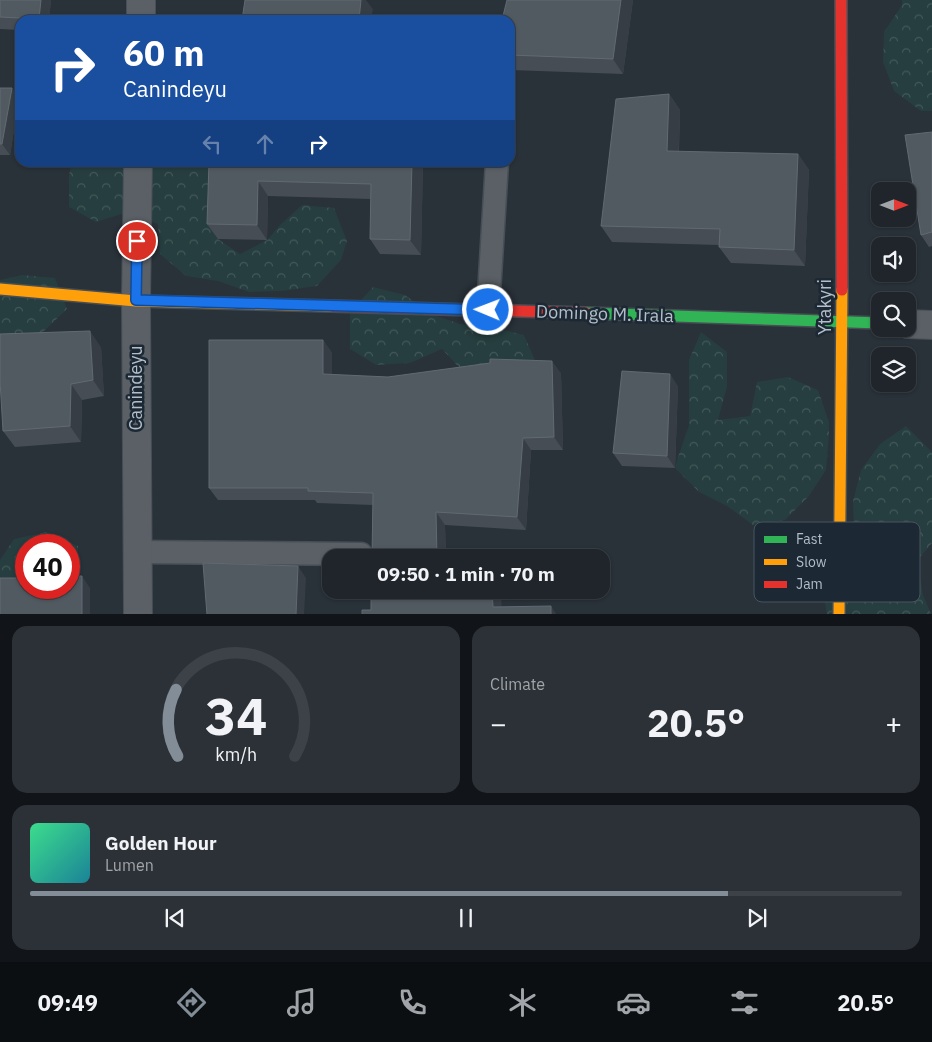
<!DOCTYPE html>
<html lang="en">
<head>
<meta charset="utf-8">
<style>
  body { margin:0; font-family:"IBM Plex Sans",sans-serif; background:#2c3137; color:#f1f3f6; height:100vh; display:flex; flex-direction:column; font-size:19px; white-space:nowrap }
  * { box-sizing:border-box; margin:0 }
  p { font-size:16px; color:#a1a5a9 }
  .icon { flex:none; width:28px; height:28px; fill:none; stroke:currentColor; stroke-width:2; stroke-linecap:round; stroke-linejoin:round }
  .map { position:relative; height:614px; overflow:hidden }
  .sheet { display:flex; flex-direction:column; gap:12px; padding:12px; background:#111418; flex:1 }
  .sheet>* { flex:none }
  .guide { position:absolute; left:15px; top:15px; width:500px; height:152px; border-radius:15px; box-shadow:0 1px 4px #0004,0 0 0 1px #3c4247; background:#1a4fa0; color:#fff; overflow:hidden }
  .needle { width:32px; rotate:90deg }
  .tools { position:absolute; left:871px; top:182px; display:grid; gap:10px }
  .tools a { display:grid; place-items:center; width:45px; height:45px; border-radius:10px; background:#1f252b; box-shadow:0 1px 4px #0004,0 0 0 1px #3c4247; font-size:25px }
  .speed { position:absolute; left:15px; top:534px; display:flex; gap:10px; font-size:25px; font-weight:700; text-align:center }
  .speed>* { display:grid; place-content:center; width:65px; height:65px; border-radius:50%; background:#1f252b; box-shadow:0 1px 4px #0004,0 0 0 1px #3c4247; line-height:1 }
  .speed .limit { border:8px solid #d22; background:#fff; color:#111 }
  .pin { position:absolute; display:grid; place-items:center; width:42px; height:42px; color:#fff; margin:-21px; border:2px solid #fff; border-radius:50%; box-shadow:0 1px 5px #0007 }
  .me { position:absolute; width:55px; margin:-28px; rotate:271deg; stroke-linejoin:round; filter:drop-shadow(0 0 4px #0008) }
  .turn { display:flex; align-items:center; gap:18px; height:105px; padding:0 25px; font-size:22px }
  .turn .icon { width:65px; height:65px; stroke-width:2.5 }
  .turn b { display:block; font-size:35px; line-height:42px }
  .lanes { display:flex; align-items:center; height:48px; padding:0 25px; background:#0003; justify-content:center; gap:25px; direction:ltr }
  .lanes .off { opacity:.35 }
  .big { font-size:38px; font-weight:700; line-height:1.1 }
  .sheet .widget { flex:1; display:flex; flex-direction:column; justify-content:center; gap:8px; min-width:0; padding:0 18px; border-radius:15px; background:#2c3137 }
  .sheet .dial { align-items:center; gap:0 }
  .dial svg { height:130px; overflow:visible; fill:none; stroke:#3c4247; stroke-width:7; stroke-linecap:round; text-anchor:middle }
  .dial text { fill:#f1f3f6; stroke:none }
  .song { display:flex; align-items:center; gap:15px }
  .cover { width:60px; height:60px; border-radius:8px; background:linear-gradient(135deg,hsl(150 70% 55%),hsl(190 70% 35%)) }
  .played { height:5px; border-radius:2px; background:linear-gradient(90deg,#838d97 80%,#3c4247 80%) }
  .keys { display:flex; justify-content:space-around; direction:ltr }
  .heat { display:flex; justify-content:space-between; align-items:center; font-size:28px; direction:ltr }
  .sheet .tiles { flex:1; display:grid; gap:12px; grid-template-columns:1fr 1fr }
  .widget:last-child { grid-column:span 2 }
  .trip { position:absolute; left:322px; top:549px; width:288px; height:50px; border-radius:15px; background:#1f252b; box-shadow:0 1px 4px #0004,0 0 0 1px #3c4247; font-weight:700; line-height:50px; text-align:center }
  .tabs { display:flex; height:80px; justify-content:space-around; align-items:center; background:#0c0f11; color:#a1a5a9 }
  .tabs .icon { width:35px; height:35px }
  .tabs .current { color:#838d97 }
  .tabs b { font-size:22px; color:#f1f3f6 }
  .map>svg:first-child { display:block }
  .forest { fill:url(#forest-crowns) }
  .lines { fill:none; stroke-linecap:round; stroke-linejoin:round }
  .lane-casing { stroke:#474e55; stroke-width:25 }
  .street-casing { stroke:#474e55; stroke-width:30 }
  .fast-casing { stroke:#474e55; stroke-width:14 }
  .slow-casing { stroke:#474e55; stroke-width:14 }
  .jam-casing { stroke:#474e55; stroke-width:14 }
  .lane { stroke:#5a6066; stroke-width:22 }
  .street { stroke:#5a6066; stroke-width:28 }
  .fast { stroke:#30b455; stroke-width:11 }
  .slow { stroke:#ff9f0a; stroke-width:11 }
  .jam { stroke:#e5322d; stroke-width:11 }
  .wall { fill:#464d55 }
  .shaded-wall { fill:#363d44 }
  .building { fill:#525a61; stroke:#616972 }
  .route-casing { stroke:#114b97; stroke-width:12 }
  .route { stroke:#1a73e8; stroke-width:9 }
  .labels { text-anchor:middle; stroke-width:5; stroke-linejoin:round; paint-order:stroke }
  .street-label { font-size:18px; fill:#b3beca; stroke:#1c2834 }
  .key { fill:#1c2834; stroke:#495561; stroke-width:1 }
  .key-label { font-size:14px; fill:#b3beca }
</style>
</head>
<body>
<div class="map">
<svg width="932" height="615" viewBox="0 0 932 615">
  <defs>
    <pattern id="forest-crowns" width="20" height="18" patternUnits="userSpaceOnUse" patternTransform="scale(1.25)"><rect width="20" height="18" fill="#263e3f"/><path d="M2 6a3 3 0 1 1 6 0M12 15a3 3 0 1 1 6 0" fill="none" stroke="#435859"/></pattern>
  </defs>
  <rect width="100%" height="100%" fill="#293139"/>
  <g class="forest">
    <path d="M902 0H932V111H921L894 91 883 62 884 32 902 5Z"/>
    <path d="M72 163H146L149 167 152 163H211L218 239 240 254 267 240 280 225 302 205 334 208 347 241 341 260 317 286 282 291 249 292 218 281 186 276 160 254 158 224 128 212 96 222 69 207V175Z"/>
    <path d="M22 275 55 278 67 309 43 332 18 340H0V280Z"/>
    <path d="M373 287 405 295 431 314 460 324 492 327 524 335 537 365 465 374 442 349 410 363 376 365 350 349V312Z"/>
    <path d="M701 332 727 352V387L718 420 750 416 757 382 788 377 818 390 829 422V436L826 470 809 496 785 520 753 525 727 506 699 492 675 468 678 457 689 425V360Z"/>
    <path d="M906 426 932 452V543L917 561 923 595 931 614H827L822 587 828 554 854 535 853 501 861 470 880 444Z"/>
    <path d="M47 532 78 546V579L69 580V545H26V581L0 608V560L14 539Z"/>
  </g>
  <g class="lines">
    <defs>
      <g id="lane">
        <path d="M488 310 497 162"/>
        <path d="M138 552 361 554"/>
      </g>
      <g id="street">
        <path d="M141 20V0"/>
        <path d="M908 324 932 325"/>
        <path d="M138 615 136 301 138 162"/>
      </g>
      <path id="fast" d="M586 313 880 323"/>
      <g id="slow">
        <path d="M0 289 136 301 330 306"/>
        <path d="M839 615 842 290"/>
      </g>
      <g id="jam">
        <path d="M841 0 842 290"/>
        <path d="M330 306 586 313"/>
      </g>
    </defs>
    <use href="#lane" class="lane-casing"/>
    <use href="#street" class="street-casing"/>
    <use href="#fast" class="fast-casing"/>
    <use href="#slow" class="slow-casing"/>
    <use href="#jam" class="jam-casing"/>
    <use href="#lane" class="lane"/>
    <use href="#street" class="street"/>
    <use href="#fast" class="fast"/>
    <use href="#slow" class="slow"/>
    <use href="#jam" class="jam"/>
  </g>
  <g class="wall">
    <path d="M0 0H51L49 20H20V30L0 29Z"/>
    <path d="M633 0 623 74 510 70V20Z"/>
    <path d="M0 88H12L19 99 10 155H0Z"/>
    <path d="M669 94 680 110 679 152 798 154 809 170 805 266 731 263 719 247V245L612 242 601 226Z"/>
    <path d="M932 132V246L929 247 921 235Z"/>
    <path d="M209 162H423L421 255 380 254 370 239 371 199 268 196 267 240 218 239 207 224Z"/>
    <path d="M323 340 332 353V375L388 377 561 373 563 450H531L526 530 445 525 446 558H372L373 505 317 503 315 500H218L209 488Z"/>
    <path d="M101 347 104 396 82 400 81 442 15 447 3 431Z"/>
    <path d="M678 386 675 468 622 466 613 453Z"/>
  </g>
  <g class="shaded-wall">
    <path d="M41 0H51L49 20H40L39 19Z"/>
    <path d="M361 0H366L373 9 371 20H359Z"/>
    <path d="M621 0H633L623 74 613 59Z"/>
    <path d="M12 88 19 99 10 155 2 144Z"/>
    <path d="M669 94 680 110 678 168 667 151Z"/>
    <path d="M798 154 809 170 805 266 794 250Z"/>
    <path d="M412 162H423L421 255 410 240Z"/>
    <path d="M258 181 268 196 267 240 257 225Z"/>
    <path d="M90 331 101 347 104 396 93 380Z"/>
    <path d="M323 340 332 353V387L323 374Z"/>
    <path d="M552 361 561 373 563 450 554 437Z"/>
    <path d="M670 374 678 386 675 468 667 456Z"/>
    <path d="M71 384 82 400 81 442 70 426Z"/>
    <path d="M523 438 531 450 526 530 517 517Z"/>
    <path d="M436 512 445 525 446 558H437Z"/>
    <path d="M298 566 306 578 304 615H296Z"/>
    <path d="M82 576 90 588V615H82Z"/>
    <path d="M492 590H499L501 593 502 615 493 607Z"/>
    <path d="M551 606 557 615H551Z"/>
  </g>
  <g class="building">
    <path d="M0 0H41L39 19 0 17Z"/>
    <path d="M245 0H361L359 20H242Z"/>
    <path d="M507 0H621L613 59 510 55V20H502Z"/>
    <path d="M0 88H12L2 144H0Z"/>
    <path d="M669 94 667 151 798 154 794 250 719 247 720 229 601 226 616 99Z"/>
    <path d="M932 132V232L921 235 905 135Z"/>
    <path d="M209 162H412L410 240 370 239 371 184 258 181 257 225 207 224Z"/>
    <path d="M90 331 93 380 71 384 70 426 3 431 0 381V334Z"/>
    <path d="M209 340H323V374L388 377 490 363V359L552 361 554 437 523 438 517 517 436 512 437 558H372L373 493 308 491V488H209Z"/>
    <path d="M622 371 670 374 667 456 613 453Z"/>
    <path d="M203 563 298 566 296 615H207Z"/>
    <path d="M69 576H82V615H0V578H26V588H69Z"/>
    <path d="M371 590H492L493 607 551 606V615H362V610H371Z"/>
  </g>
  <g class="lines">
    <defs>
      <path id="route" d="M137 241 136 300 488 310"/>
    </defs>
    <use href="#route" class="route-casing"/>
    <use href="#route" class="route"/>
  </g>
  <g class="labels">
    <g class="street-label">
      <text transform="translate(825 307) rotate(-90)" y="6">Ytakyri</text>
      <text transform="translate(605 314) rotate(2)" y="6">Domingo M. Irala</text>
      <text transform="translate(136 388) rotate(-90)" y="6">Canindeyu</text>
    </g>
  </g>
  <rect x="754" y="522" width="166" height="80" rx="8" class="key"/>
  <rect x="764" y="536" width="23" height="7" fill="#30b455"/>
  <rect x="764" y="559" width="23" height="6" fill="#ff9f0a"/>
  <rect x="764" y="581" width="23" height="7" fill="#e5322d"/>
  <g class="key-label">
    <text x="796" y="544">Fast</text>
    <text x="796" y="567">Slow</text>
    <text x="796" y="589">Jam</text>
  </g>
</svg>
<div class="tools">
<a><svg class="needle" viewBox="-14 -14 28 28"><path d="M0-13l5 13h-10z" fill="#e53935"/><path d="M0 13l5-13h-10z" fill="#a1a5a9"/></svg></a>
<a><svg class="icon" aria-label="sound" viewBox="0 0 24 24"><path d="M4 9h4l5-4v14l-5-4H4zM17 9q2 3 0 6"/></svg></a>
<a><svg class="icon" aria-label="search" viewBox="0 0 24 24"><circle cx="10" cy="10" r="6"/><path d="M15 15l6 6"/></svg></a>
<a><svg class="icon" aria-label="layers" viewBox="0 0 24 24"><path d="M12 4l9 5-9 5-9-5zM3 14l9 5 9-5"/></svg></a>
</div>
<div class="speed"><div class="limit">40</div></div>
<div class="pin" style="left:137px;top:241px;background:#d93025"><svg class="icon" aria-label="arrive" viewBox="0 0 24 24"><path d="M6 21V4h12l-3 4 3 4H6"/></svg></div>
<svg class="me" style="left:488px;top:310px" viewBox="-20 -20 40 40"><circle r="17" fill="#1a73e8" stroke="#fff" stroke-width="3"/><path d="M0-11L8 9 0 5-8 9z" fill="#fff"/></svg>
<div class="trip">09:50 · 1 min · 70 m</div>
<div class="guide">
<div class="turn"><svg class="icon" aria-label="right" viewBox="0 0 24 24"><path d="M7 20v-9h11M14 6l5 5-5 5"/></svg><div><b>60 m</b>Canindeyu</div></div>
<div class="lanes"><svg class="icon off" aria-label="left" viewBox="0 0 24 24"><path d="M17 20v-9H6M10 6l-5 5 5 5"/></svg><svg class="icon off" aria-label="ahead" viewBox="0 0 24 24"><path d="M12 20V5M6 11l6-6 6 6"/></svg><svg class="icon" aria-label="right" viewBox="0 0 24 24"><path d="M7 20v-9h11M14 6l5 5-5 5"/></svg></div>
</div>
</div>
<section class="sheet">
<div class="tiles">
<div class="widget dial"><svg viewBox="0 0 100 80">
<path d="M14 69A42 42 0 1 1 86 69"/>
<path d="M14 69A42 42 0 0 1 13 28" stroke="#838d97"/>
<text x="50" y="56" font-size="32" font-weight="700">34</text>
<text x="50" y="72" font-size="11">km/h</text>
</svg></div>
<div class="widget"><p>Climate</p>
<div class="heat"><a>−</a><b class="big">20.5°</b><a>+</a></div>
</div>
<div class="widget">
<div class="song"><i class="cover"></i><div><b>Golden Hour</b><p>Lumen</p></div></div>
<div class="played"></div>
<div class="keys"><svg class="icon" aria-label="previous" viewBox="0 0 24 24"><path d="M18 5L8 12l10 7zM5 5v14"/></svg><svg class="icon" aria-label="pause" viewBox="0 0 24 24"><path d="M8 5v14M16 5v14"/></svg><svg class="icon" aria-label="next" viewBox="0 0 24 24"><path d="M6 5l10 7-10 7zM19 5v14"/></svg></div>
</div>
</div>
</section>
<nav class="tabs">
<b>09:49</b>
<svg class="icon current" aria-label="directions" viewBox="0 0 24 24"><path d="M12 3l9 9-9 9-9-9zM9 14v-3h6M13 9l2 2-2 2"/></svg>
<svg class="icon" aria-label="music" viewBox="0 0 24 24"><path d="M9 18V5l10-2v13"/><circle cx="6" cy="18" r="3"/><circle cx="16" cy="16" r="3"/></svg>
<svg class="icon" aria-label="phone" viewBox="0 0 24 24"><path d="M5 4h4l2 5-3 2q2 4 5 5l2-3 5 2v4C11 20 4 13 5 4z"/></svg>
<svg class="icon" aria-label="climate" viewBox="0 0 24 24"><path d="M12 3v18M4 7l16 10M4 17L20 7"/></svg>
<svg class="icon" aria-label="car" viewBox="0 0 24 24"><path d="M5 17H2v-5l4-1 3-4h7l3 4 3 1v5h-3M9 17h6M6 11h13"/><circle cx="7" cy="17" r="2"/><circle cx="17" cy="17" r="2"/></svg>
<svg class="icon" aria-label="filters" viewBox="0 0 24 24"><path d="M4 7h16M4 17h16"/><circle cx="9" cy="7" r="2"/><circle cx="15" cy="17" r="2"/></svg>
<b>20.5°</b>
</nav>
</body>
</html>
